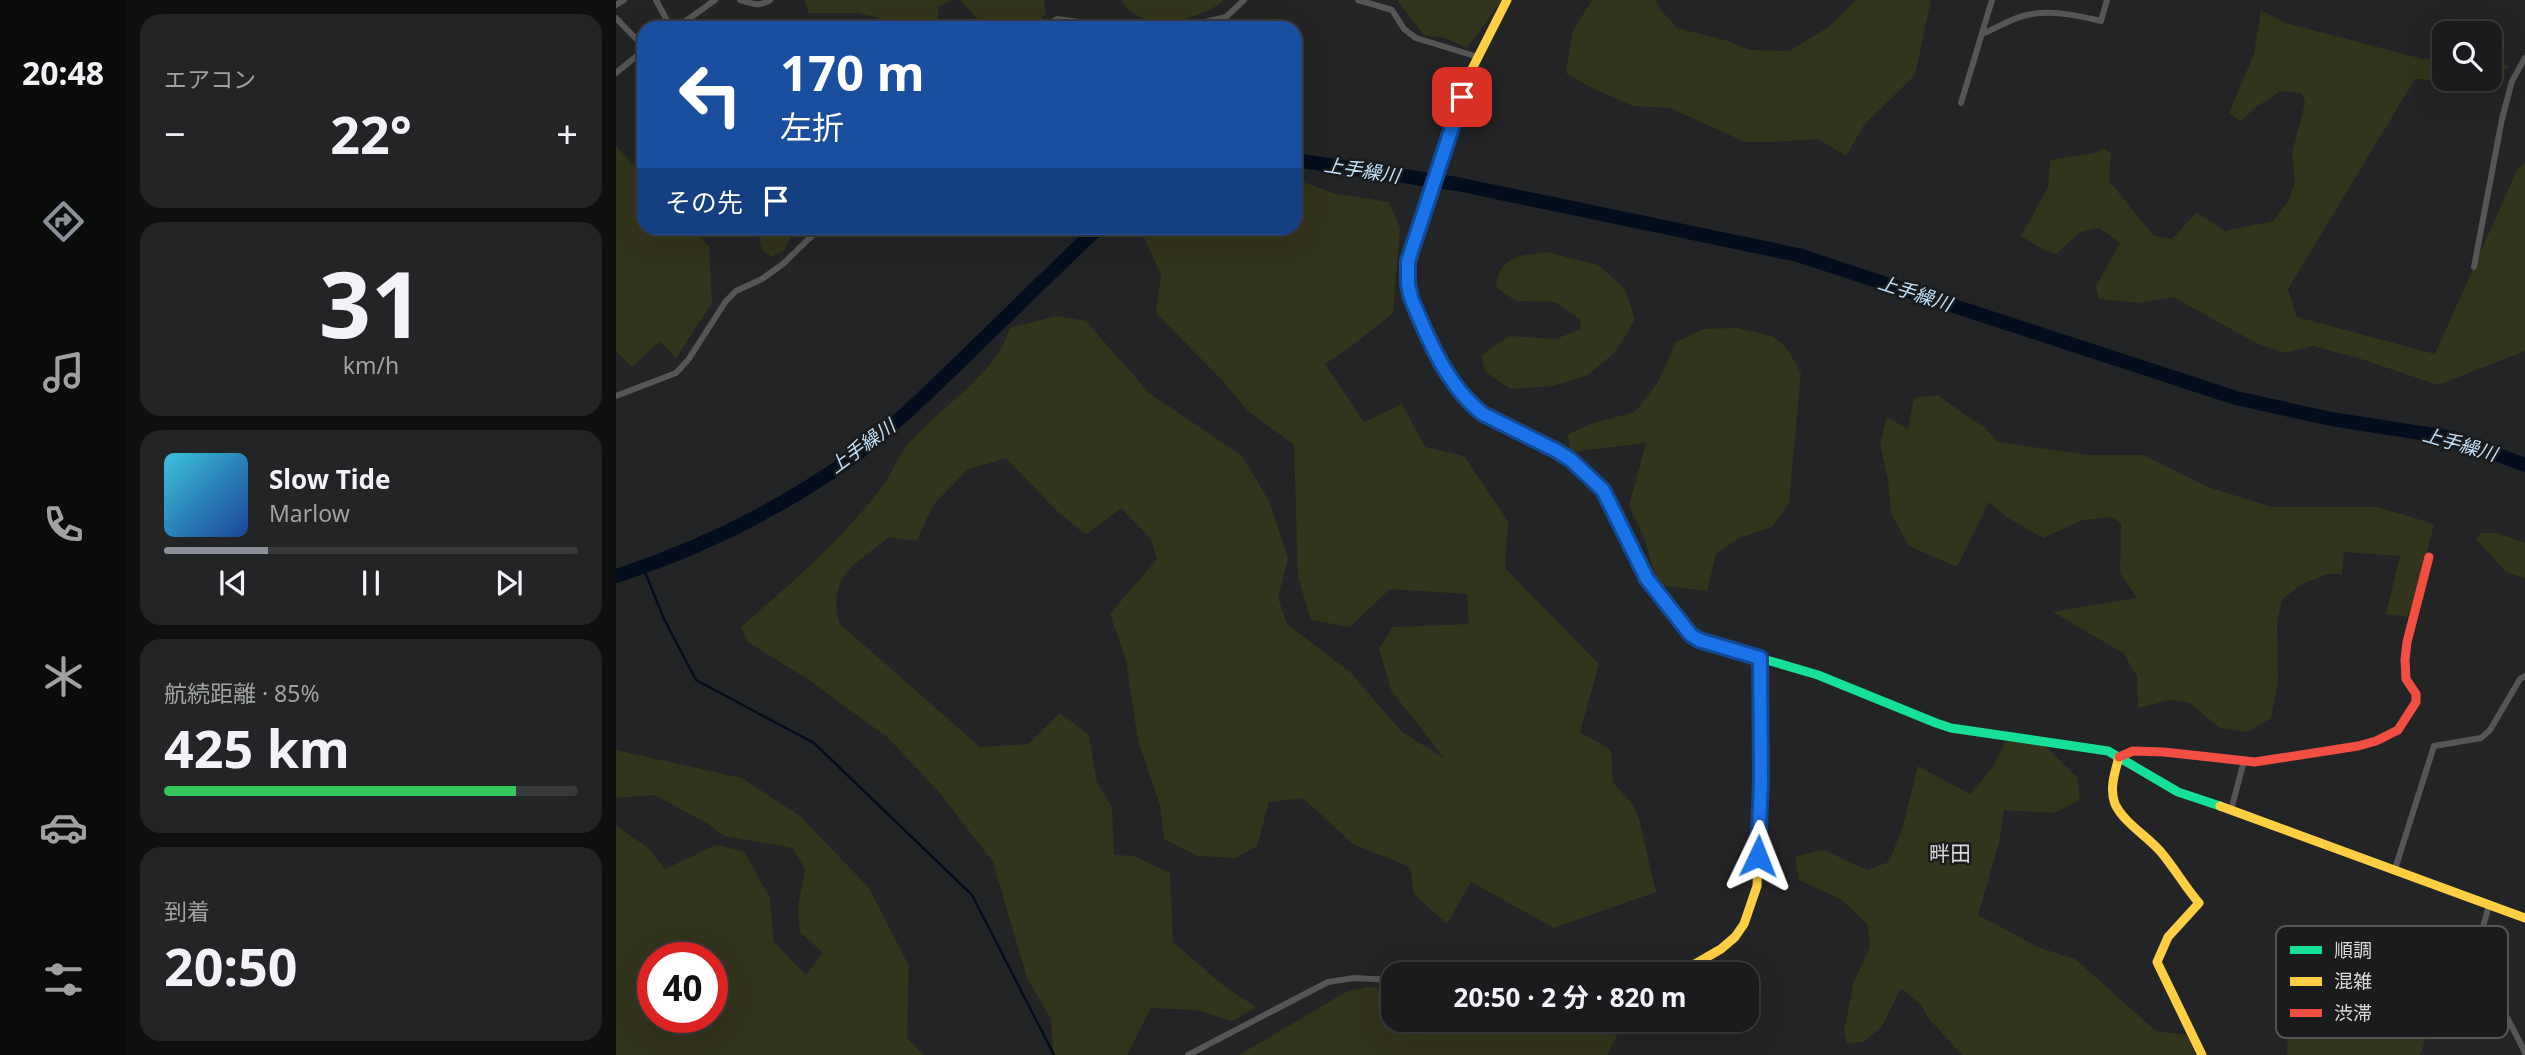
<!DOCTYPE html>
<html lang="ja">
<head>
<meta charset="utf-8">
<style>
  body { margin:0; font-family:"Noto Sans","Noto Sans JP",sans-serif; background:#232425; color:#f1f3f6; height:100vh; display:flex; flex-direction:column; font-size:26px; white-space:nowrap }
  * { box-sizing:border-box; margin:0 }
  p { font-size:23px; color:#9fa1a3 }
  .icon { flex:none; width:38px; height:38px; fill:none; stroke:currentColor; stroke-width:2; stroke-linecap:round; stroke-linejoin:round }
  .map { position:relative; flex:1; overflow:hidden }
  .drawer { display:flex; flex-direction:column; gap:14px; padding:14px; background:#0e0f0f; width:490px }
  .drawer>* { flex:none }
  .banner { position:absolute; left:21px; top:21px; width:665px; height:214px; border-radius:21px; box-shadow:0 7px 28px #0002,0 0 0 2px #38393b; background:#1a4fa0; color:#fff; overflow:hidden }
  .buttons { position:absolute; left:1816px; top:21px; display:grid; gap:14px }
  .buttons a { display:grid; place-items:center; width:70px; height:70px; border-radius:14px; background:#1a1b1c; box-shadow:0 7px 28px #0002,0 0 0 2px #38393b; font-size:35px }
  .speed { position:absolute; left:21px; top:942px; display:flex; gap:14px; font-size:35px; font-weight:700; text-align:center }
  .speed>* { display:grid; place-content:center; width:91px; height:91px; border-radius:50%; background:#1a1b1c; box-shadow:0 7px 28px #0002,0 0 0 2px #38393b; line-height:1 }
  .speed .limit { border:10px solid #d22; background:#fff; color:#111 }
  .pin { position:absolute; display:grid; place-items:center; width:60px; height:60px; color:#fff; margin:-30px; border-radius:14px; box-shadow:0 4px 10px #0006 }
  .me { position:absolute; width:77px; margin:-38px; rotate:2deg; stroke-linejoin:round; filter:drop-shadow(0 0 5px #0008) }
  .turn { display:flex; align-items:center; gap:24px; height:147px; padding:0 28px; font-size:32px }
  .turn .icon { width:91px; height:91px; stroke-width:2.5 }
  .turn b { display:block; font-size:49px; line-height:60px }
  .then { display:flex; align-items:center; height:66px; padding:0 28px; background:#0003; gap:14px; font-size:26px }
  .big { font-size:52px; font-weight:700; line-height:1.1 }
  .drawer .widget { flex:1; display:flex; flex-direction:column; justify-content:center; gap:10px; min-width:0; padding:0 24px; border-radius:21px; background:#232425 }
  .drawer .dial { align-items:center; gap:0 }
  .dial b { font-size:91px; line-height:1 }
  .song { display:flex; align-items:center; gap:21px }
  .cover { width:84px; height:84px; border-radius:10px; background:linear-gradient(135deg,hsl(190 70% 55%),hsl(220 70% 35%)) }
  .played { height:7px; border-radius:4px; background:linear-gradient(90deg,#8c9099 25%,#38393b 25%) }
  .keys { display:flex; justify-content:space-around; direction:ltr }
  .heat { display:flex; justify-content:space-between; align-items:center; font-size:38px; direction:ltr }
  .charge { height:10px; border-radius:5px; background:linear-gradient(90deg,#34c759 85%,#38393b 0) }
  .trip { position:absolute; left:765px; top:962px; width:378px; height:70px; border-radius:21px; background:#1a1b1c; box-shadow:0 7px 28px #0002,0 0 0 2px #38393b; font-weight:700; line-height:70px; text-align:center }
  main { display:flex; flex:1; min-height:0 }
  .menu { display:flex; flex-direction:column; width:126px; justify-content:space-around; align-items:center; background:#0a0b0b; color:#9fa1a3 }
  .menu .icon { width:49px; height:49px }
  .menu .current { color:#8c9099 }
  .menu b { font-size:32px; color:#f1f3f6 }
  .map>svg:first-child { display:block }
  .green { fill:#33341c; fill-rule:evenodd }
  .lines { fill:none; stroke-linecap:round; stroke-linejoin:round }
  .stream { stroke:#030d1d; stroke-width:2.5 }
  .river { stroke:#030d1d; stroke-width:14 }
  .street { stroke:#565656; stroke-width:6 }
  .fast { stroke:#16e098; stroke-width:9 }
  .slow { stroke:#ffcf43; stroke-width:9 }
  .jam { stroke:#f24e42; stroke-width:9 }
  .route-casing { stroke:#114b97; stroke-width:18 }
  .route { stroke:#1a73e8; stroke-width:12 }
  .labels { text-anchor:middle; stroke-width:5; stroke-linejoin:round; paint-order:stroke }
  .water-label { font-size:19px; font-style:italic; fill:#c2e0f9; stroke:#191b1c }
  .quarter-label { font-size:21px; fill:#d8d9da; stroke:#191b1c }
  .key { fill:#191b1c; stroke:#525455; stroke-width:2 }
  .key-label { font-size:19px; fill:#d8d9da }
</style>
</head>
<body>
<main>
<nav class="menu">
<b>20:48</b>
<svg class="icon current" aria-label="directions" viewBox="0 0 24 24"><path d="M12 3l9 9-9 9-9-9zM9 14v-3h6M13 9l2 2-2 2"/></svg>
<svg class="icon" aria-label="music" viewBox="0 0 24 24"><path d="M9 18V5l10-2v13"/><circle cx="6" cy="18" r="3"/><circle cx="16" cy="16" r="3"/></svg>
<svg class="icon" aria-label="phone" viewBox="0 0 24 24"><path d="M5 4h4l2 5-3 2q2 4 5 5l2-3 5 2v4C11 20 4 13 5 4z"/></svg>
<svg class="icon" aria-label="climate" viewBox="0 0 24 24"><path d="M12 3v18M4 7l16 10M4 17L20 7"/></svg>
<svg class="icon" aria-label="car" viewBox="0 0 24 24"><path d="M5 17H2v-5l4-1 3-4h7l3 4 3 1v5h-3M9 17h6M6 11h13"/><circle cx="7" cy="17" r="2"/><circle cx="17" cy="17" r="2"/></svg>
<svg class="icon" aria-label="filters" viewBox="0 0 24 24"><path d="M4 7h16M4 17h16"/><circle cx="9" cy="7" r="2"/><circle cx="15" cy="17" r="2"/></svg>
</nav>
<section class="drawer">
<div class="widget"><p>エアコン</p>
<div class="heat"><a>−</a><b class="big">22°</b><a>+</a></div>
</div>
<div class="widget dial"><b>31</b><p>km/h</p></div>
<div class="widget">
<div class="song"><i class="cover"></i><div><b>Slow Tide</b><p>Marlow</p></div></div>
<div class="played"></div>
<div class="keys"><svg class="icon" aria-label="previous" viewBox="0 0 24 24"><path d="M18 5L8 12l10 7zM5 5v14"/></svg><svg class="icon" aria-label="pause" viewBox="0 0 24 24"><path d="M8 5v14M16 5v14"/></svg><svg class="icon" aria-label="next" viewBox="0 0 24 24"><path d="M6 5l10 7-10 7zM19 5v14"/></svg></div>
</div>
<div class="widget"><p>航続距離 · 85%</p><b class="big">425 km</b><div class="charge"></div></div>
<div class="widget"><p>到着</p><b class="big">20:50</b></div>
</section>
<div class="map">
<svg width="1909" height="1055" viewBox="0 0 1909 1055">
  <rect width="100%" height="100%" fill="#232425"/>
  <g class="green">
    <path d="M189 0H334L322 8V28H269L263 18 240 13H192Z"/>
    <path d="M344 0H428L430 13 418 28H370Z"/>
    <path d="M506 0H608L596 9 549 27C535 21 511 15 506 0Z"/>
    <path d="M781 0H886L851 48 829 38 808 35Z"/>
    <path d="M976 0H1040L1044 9 1061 28 1109 40 1134 50 1173 51 1214 26 1240 0H1315L1299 75 1248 125 1230 156 1202 139 1160 142H1129L1054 108 1017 106 974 87 950 73 957 31Z"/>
    <path d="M1645 10 1670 23 1807 59 1829 60V79H1874V63L1894 65 1876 83 1799 79 1672 289 1681 317 1819 354 1901 170 1909 163V351L1822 385 1742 358 1697 346 1668 353 1640 343 1557 297 1524 303 1483 299 1480 286 1504 243 1483 228 1464 232 1440 254 1429 251 1405 236 1432 187 1434 160 1479 153 1488 148 1495 154 1493 181 1538 236 1556 239 1581 212 1608 231 1657 221 1673 200 1679 182 1676 154 1689 103 1686 93 1665 91 1639 108 1625 121 1613 113 1638 54Z"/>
    <path d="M0 146 28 176V228H74L93 246 96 303 60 358 44 341 16 367 0 351Z"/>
    <path d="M679 179 717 193 773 202 784 228 777 313 736 346 709 364 748 422 786 404 809 447 848 456 892 521 889 568 983 664 964 732 995 750 997 782 1017 805 1023 819 1040 892 938 928 855 882 831 924 798 894 794 867 737 844 687 798 653 802 641 846 620 858 582 856 548 839 544 805 522 741 510 660 494 614 541 559 535 539 505 508 470 535 441 511 390 458 351 470 317 505 301 541 273 537C239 565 212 574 223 623L364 747 412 744 444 713 473 735 481 783 496 807 498 855 518 856 554 873 557 942 608 986 640 1007 616 1021 580 1010 535 1008 511 1055H437L435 1019 411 978 377 862 323 792 271 737 193 680 132 642 125 627C174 584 225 541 265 488 276 474 282 456 293 443 323 408 381 374 394 328L441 316 470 321 533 393 626 456 653 501 672 558 662 598 671 624 735 673 786 732 828 758 775 690 763 648 777 627 853 624 851 594 774 589 734 627 695 620 682 577 678 445 632 411 604 378 540 313 545 275 524 228H679Z"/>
    <path d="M140 228H179L168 250 155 257 146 250Z"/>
    <path d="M931 252 982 265 1009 289 1019 320 999 352 971 376 937 386 895 389 869 372 865 355 894 336 940 339 965 329 964 319 939 302 900 301 880 287C883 255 905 256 931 252Z"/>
    <path d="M1122 328 1156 336 1170 347 1185 373 1173 503 1156 527 1123 538 1100 554 1091 591 1042 585 1028 537 1013 506 1030 443 954 452 952 434 977 423 1019 412 1042 382 1060 342 1087 329Z"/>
    <path d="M1321 395 1369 428 1382 442 1472 455H1527L1592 487 1656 507H1762L1818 524 1801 591 1791 617 1770 614 1784 556 1728 552 1726 574H1711L1684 585 1666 600 1661 623 1662 682 1655 718 1632 732 1604 728 1574 703 1555 700 1522 708 1521 676 1507 653 1437 612 1521 598 1504 573 1505 524 1497 517 1467 520 1427 538 1392 518 1373 502 1341 567 1293 546 1275 513 1272 480 1264 444 1271 417 1292 429 1298 398Z"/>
    <path d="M1865 533H1881L1909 543V578L1890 572 1860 539Z"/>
    <path d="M1390 740H1423L1461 777 1464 800 1439 813 1388 810 1383 843 1362 915 1424 948 1459 959 1540 1031 1571 1035 1580 1055H1346L1313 1019 1306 1006 1285 988 1266 1026 1248 1042 1231 1043 1228 1031 1238 981 1254 947 1252 925 1226 900 1183 880 1179 856 1208 850 1251 870 1273 862 1287 826 1302 766 1354 794 1376 768Z"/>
    <path d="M0 750 126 778 184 816 253 888 293 966 291 1038 308 1055H0V825L32 848 49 869 100 845 128 851 154 898 158 942 190 975 207 953 184 932 182 906 189 869 176 848 108 836 91 823 38 795 0 798ZM37 957H96V1017H37Z"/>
    <path d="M1849 930 1804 1055H1671L1672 1032 1742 976 1768 962 1801 979 1817 944Z"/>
    <path d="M750 987 777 988V1020H1009L991 1055H623L730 992Z"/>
  </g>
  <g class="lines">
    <path class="stream" d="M27 567 48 619 80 680 198 743 356 895 438 1055"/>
    <g class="river">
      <path d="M679 160 841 184 1182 255 1620 398 1715 419 1837 438 1909 465"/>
      <path d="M0 576C83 549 166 508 237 457 280 425 318 387 356 350 398 309 440 268 482 228"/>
    </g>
    <g class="street">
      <path d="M40 0 55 28"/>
      <path d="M124 0C136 4 144 7 154 0"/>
      <path d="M742 0 776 10 788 29 800 38 862 57"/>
      <path d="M0 5 8 0"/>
      <path d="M0 18 28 47"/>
      <path d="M60 28 99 0"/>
      <path d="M428 28 441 19 507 28"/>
      <path d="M564 28 610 17 628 0"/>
      <path d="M1366 34C1380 28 1393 20 1407 16 1432 9 1460 15 1485 21L1491 0"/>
      <path d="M0 73 28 50"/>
      <path d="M1345 103 1376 0"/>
      <path d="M1858 267 1886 119 1896 81 1909 58"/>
      <path d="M0 396 60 373 72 360 110 301 120 291 146 279 167 264 204 228"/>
      <path d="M1615 810 1628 761"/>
      <path d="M1779 869 1818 746 1865 738 1874 730 1904 679 1909 676"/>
      <path d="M1873 905C1870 917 1865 930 1865 942 1864 977 1895 1021 1909 1053"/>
      <path d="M572 1055 712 982 738 978 777 980"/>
    </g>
    <path class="fast" d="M1055 614 1083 640 1202 675 1320 723 1335 728 1492 751 1562 792 1604 806"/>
    <g class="slow">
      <path d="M862 409C833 384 801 326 793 288 791 279 792 270 792 261L855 71 891 0"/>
      <path d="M1503 757C1499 772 1493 789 1499 804 1508 823 1531 836 1544 851 1558 867 1569 887 1583 903L1552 937 1541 962 1586 1055"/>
      <path d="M1604 806 1909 918"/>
      <path d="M1060 975 1105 949 1119 937 1128 924 1141 886 1145 779 1144 658"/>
    </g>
    <g class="jam">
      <path d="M862 409 945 454 973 474 985 487 1028 572 1055 614"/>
      <path d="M1503 757 1517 751 1548 752 1639 762 1742 746 1760 741 1782 730 1800 702V694L1790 679 1789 660 1791 642 1813 557"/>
    </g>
  </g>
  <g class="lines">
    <defs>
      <path id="route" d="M846 97 792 261V284L795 298C812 339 831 386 867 414L941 451 955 460 987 490 1031 579 1075 635 1083 640 1144 658 1145 779 1142 856"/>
    </defs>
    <use href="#route" class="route-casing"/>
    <use href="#route" class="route"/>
  </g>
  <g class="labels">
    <g class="water-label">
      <text transform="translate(746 170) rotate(9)" y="7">上手繰川</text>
      <text transform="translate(1299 293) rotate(18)" y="7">上手繰川</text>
      <text transform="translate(1844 444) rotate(16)" y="7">上手繰川</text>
      <text transform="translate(246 446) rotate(-36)" y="7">上手繰川</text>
    </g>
    <g class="quarter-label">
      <text x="1334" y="861">畔田</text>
    </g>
  </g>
  <rect x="1660" y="926" width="232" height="112" rx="10" class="key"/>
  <rect x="1674" y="946" width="32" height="8" fill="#16e098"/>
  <rect x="1674" y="977" width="32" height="9" fill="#ffcf43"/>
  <rect x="1674" y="1009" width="32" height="8" fill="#f24e42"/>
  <g class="key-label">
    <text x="1718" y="957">順調</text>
    <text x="1718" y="988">混雑</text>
    <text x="1718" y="1020">渋滞</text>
  </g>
</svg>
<div class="buttons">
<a><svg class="icon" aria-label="search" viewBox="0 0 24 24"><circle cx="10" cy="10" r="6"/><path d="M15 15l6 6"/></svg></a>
</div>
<div class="speed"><div class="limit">40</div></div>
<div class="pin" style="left:846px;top:97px;background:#d93025"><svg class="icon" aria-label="arrive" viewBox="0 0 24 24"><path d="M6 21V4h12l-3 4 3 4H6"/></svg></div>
<svg class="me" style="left:1142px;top:856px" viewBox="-20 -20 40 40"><path d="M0-17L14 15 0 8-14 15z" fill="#1a73e8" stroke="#fff" stroke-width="4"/></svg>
<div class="trip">20:50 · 2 分 · 820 m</div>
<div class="banner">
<div class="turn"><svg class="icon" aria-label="left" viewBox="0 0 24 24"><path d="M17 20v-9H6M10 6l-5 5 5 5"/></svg><div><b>170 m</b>左折</div></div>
<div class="then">その先<svg class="icon" aria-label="arrive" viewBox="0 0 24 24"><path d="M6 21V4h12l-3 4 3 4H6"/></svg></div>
</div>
</div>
</main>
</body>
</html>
